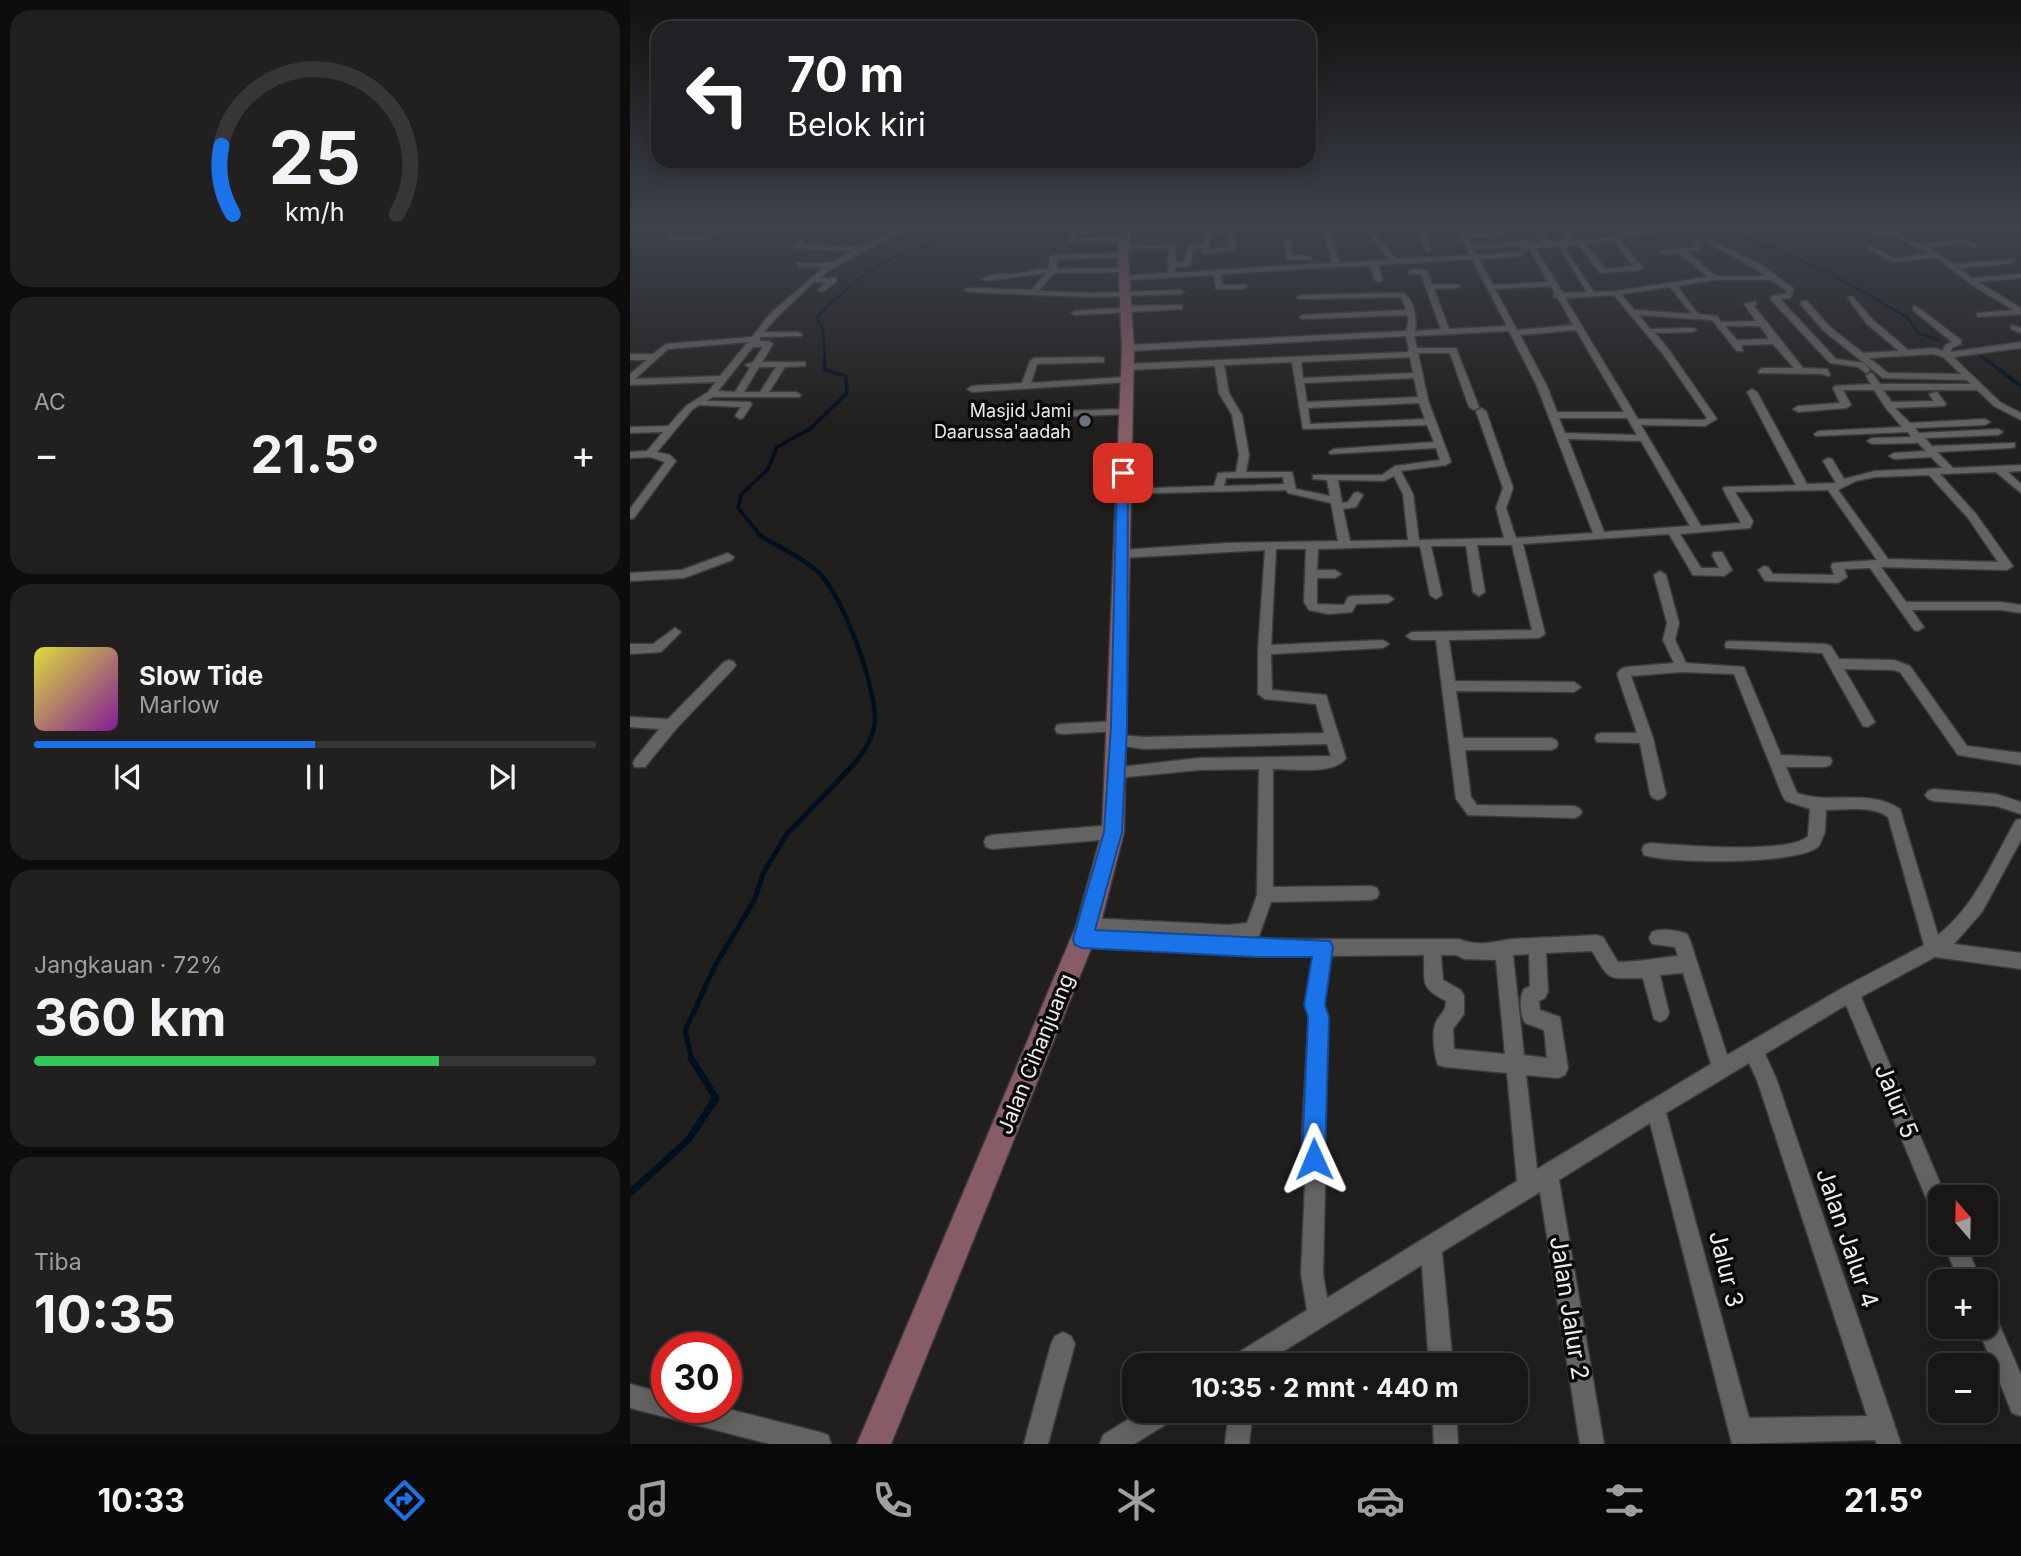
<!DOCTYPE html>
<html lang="id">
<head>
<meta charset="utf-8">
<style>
  body { margin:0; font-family:Inter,sans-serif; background:#22201f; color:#f1f3f6; height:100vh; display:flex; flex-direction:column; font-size:26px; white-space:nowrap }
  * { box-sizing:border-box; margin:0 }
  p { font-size:23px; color:#9f9fa1 }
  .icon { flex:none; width:38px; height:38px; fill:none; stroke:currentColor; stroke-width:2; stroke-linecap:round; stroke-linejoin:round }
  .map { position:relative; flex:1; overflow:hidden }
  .panel { display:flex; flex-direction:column; gap:10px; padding:10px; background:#0e0d0c; width:630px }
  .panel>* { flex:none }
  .banner { position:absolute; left:21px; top:21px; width:665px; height:147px; border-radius:21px; box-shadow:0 4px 18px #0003,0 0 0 2px #373635; background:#202124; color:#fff; overflow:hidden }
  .needle { width:46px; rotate:340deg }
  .fabs { position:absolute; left:1298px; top:1185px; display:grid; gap:14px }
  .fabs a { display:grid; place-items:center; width:70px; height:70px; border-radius:14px; background:#191716; box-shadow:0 4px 18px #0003,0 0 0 2px #373635; font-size:35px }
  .speed { position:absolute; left:21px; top:1332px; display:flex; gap:14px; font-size:35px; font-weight:700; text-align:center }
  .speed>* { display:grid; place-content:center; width:91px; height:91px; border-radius:50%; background:#191716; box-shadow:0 4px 18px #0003,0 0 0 2px #373635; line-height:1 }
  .speed .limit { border:10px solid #d22; background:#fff; color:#111 }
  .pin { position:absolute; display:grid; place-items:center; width:60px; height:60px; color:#fff; margin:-30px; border-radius:14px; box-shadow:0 4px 10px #0006 }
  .me { position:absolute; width:77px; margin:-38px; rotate:359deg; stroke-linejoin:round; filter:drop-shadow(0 0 5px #0008) }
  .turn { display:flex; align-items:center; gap:24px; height:147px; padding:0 21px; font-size:32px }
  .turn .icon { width:91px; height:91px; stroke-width:2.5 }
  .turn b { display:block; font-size:49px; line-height:60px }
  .big { font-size:52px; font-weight:700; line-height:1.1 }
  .panel .card { flex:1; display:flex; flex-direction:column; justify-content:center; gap:10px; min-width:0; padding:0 24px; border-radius:21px; background:#22201f }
  .panel .dial { align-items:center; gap:0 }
  .dial svg { height:182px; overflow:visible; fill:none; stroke:#373635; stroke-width:7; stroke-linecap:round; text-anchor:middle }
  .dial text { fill:#f1f3f6; stroke:none }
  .song { display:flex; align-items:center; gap:21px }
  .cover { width:84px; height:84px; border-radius:10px; background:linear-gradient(135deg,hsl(60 70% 55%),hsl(290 70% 35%)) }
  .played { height:7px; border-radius:4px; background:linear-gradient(90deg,#1a73e8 50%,#373635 50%) }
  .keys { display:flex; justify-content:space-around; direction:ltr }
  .heat { display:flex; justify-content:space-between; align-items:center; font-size:38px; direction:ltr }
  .charge { height:10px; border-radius:5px; background:linear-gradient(90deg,#34c759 72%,#373635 0) }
  .trip { position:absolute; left:492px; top:1353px; width:406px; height:70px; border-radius:21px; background:#191716; box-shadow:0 4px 18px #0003,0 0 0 2px #373635; font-weight:700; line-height:70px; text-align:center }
  .dock { display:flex; height:112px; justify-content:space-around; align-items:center; background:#0a0909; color:#9f9fa1 }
  .dock .icon { width:49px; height:49px }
  .dock .current { color:#1a73e8 }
  .dock b { font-size:32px; color:#f1f3f6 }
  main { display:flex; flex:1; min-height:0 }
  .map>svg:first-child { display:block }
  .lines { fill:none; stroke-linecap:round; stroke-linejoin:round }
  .stream-far4 { stroke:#001021; stroke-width:2.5 }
  .stream-far3 { stroke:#001021; stroke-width:3.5 }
  .stream-far2 { stroke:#001021; stroke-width:4.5 }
  .stream-far1 { stroke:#001021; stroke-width:5 }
  .stream { stroke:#001021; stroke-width:7 }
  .minor-casing { stroke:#3c3b3a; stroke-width:3 }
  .secondary-casing { stroke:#3c3b3a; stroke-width:3 }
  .minor { fill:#656361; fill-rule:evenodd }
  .secondary { fill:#885c67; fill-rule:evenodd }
  .route { fill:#1a73e8; stroke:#114b97; stroke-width:2 }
  .worship-dot { fill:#6b7280; stroke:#0a0909; stroke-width:2.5 }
  .labels { text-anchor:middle; stroke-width:7; stroke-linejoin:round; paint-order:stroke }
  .far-poi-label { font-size:18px; fill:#edeceb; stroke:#0a0909; text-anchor:end }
  .street-label { font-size:21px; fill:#edeceb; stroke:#0a0909 }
  .near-street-label { font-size:24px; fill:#edeceb; stroke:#0a0909 }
</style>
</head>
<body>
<main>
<section class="panel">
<div class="card dial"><svg viewBox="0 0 100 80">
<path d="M14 69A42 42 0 1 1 86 69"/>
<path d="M14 69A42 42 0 0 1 9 39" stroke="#1a73e8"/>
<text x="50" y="56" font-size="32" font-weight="700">25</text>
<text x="50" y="72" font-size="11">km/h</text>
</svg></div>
<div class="card"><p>AC</p>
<div class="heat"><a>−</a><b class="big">21.5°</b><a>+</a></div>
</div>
<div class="card">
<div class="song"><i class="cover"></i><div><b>Slow Tide</b><p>Marlow</p></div></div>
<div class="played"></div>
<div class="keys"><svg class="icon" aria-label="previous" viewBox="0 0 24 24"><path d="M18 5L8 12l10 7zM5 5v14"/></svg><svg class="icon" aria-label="pause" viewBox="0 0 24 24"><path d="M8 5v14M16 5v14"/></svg><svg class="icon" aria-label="next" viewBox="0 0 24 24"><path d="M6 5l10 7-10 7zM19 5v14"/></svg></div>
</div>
<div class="card"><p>Jangkauan · 72%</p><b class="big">360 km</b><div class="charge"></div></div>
<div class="card"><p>Tiba</p><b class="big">10:35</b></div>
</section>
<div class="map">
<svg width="1391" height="1444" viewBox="0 0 1391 1444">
  <rect width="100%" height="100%" fill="#211f1d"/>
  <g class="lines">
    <g class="stream-far4">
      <path d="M1085 225 1196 271 1277 317 1288 333 1309 340"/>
      <path d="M1351 356 1358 361"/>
      <path d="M195 361 193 330 187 317C221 282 255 255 303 244"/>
    </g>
    <g class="stream-far3">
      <path d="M1355 359 1391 386"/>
      <path d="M131 536 108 508 111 495 138 469 147 447 180 429 217 393 216 376 195 370 194 359"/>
    </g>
    <path class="stream-far2" d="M129 535C147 546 172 557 188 572 213 595 246 687 245 721 244 736 233 754 224 764"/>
    <path class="stream-far1" d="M62 1060 55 1031 85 966 125 899 133 874 156 835 226 762"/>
    <path class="stream" d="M0 1193 59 1139 86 1098 61 1058"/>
    <defs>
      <g id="minor">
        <path d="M92 225H100L75 239H41L38 237 41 235H74Z"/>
        <path d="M128 225 156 229 164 225H173L157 233 125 230Z"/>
        <path d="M283 225H294L264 235 204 267 189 278H206V282L192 292 188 290 196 282H184L146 318 134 332H168L172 334 171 336 130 337V341H127H139L143 344 132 362H175V366L155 367 139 392H166L171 395 169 397H83L76 401 120 402 122 404 113 418 110 419 105 416 111 407 69 405 62 410 27 452 40 455 46 461 4 518 0 519V509L35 462 20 457 0 458V452L17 451 33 432 0 433V427L38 426 56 406 78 392 86 382 0 385V374L17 360H0V354H23L36 344 122 337 140 314 194 267H169L166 263H200L223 251 163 248 170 239 175 240 171 245 231 247 260 233ZM118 342 90 376 5 379 38 349ZM123 347H133L123 362 115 365 120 368 105 392 88 391ZM129 367H146L130 392H114Z"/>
        <path d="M445 225H451L445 239 494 238 497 240 494 242H439Z"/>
        <path d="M572 225H578L580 230 602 231 606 249 575 254 571 252 572 249H563L560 266 545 267V273L702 263 693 225H699L709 263 759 260 735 228 738 226 766 259 840 255 825 225H831L836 233 871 232 874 234 871 236 838 237 842 245 901 241 904 243H912L901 225H908L918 242 936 241 924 225H931L943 241 981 238 982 236 987 234 1042 227 1045 229 988 238 1013 268 1009 270 970 273 949 245 905 248 933 293 957 292 930 248 933 246 964 292 986 291 1078 277 1049 253 1034 254 1030 252 1065 247 1066 244 1063 241 1066 239 1073 244 1071 249 1057 252 1086 276H1136L1124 268 1076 242V240H1080L1130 264 1164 289 1160 298 1150 299 1206 359 1234 363 1240 370 1236 373 1228 367 1200 363 1141 300V296L1155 294 1157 291 1141 280H1084L1047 286 1068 314 1087 316 1091 322 1126 321 1114 304 1126 301V305H1123L1173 368 1197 369 1200 374 1199 376 1191 374 1129 373 1128 371 1132 368H1164L1143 344 1111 345 1113 351H1107L1082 320 1009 315 1020 329 1063 328 1067 330 1063 332 1025 333 1039 350 1087 419 1075 426 1011 425 1071 526 1111 523 1093 489 1094 487 1166 485 1117 392 1122 389 1127 392 1177 484 1206 483 1193 461 1198 458 1202 459 1214 479 1245 471 1312 468 1301 457 1264 459 1259 456 1264 453 1296 451 1288 443 1242 444 1237 441 1242 438 1281 437 1278 432 1186 436 1184 434 1189 431 1272 427 1255 407 1244 390H1213L1221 405 1216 408 1168 412 1163 409 1168 406 1210 403 1203 388 1205 386 1241 384 1236 376 1240 373 1243 374 1250 384H1341L1337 380 1253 378 1194 331 1171 305V301H1177L1200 327 1233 353 1269 351 1237 324 1218 298 1222 296 1243 320 1278 350 1304 348 1313 351 1315 345 1322 342 1283 310V306H1286L1331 340V344L1322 348 1321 352 1391 342V348L1323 357 1370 402 1391 413V420L1364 406 1347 390H1253L1262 402 1304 401 1299 394 1307 392 1316 404 1314 406 1265 408 1280 423 1355 419 1360 422 1355 425 1285 428 1289 433 1368 429 1373 432 1368 435 1295 438 1302 446 1385 443V447L1381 448 1307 452 1323 468 1391 465V471L1378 472 1391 484V493L1366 472 1310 474 1346 514 1383 566 1377 570 1251 567 1276 602H1370L1391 605V613L1370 610H1282L1294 627 1288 631 1284 630 1240 568 1214 569 1217 577 1208 583 1135 581 1128 570 1134 566 1138 567 1143 574 1204 575 1201 566 1203 563 1247 560 1198 490 1105 492 1123 521 1120 528 1050 534 1071 568H1089L1082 555 1084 552H1092L1102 570 1094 576 1063 575 1039 534 893 544 915 634 909 638 819 640 825 681 944 682 951 687 944 692 826 691 833 738H921L926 740 928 744 926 748 921 750H835L841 797 847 805 944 806 949 808 952 812 949 816 944 818 838 815 826 799 806 640H782L776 636 782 632 902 630 882 545H847L855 592 849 596 843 592 836 546H801L812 595 806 599 800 595 790 546 688 549 687 570H705L711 574 705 578H687V604L714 605 718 597 722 596 758 595 764 599 758 603 726 604 722 612 698 614 679 610 674 602 676 549H646L641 645 753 640 759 644 753 648 641 654 642 690 696 695 716 758C705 775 663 769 643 769V887L741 886 747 888 749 893 747 898 741 900 641 902 629 936 612 939H829C849 947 861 942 881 939L967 935 973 937 988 962C1008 962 1027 958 1048 956L1045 947 1022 944 1019 938 1022 932C1032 928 1047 930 1057 934L1060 940 1097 1055 1214 987 1294 945 1258 817C1241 805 1215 810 1196 810L1195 832 1189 846C1170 865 1040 864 1014 855L1012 850 1014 845 1020 843C1050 845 1159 855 1178 836L1180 809 1156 801 1153 797 1104 674 1052 672 1001 676 1023 738 1036 794 1033 798 1028 800 1023 798 1020 794 1010 743 967 742 965 738 967 734 972 733H1007L987 674 991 669 996 667 1044 663 1033 640 1037 623 1024 575 1030 571 1036 575 1049 623 1045 640 1056 663 1114 667 1151 755 1200 757 1202 761 1200 765 1195 767H1156L1167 793C1200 805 1239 788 1270 809L1308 935C1345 906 1363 860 1386 820L1391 819V840L1352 912 1324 944 1391 953V969L1305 957 1231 997 1316 1197H1311V1221L1304 1217 1216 1005 1135 1054 1146 1078 1271 1444H1247L1245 1440 1102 1444 1020 1123 929 1180 974 1444H950L910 1192 812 1252 823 1365H799L792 1265 631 1365H597L601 1357 677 1310 671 1274 675 1185 672 1134 679 1017 675 1005 683 956H625L452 947 446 945 443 939 446 933 452 931 449 926 452 920 458 918 599 925 617 923 627 895 629 769 569 770 487 778 482 776 480 772 482 768 569 758 701 756 697 744 513 749 483 744 481 740 483 736 488 735 513 737 694 733 686 704 635 699 628 694V650L635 550 491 558 485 554 491 550 597 543 708 541 701 503 658 493 656 490 488 494 487 492 492 489 584 486 588 473 606 472 609 455 602 415 589 393 585 366 496 370 492 367 496 364 778 352 779 349 776 336 498 351 494 348 498 345 776 331 779 319 777 315 673 319 669 317 673 315 776 310 771 297 668 299 667 297 671 295 774 293C784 301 787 318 785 331L811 329 791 274 779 273 778 271 782 269 797 270 802 285 826 284 830 286 826 288 804 289 819 329 877 326 842 259 748 265 753 280 749 282 745 280 740 265 591 274 592 285H616L617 287 613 289H586L584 275 494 280 490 278 494 276 538 273 539 248 493 249 491 246 545 245 546 263 554 262 558 246 573 245 575 232ZM581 234H597L598 247 579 249ZM984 242 1004 266 975 269 956 244ZM894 246 889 252 847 255 844 249ZM899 248 918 282 863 285 849 259 891 256ZM921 286 925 294 923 296 928 298 943 325 887 330 865 289ZM1040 287 1062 314 1004 310 991 294ZM984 295 1033 354 1077 418 1073 420 1008 419 935 298ZM1095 326H1130L1139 339 1107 340ZM946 330 994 412H927L917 386 890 335ZM879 331 907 386 963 533 886 538 876 508 883 488 856 411 851 408 846 411 873 488 866 508 874 538 789 540 783 494 771 471 816 465 821 462 798 400 788 353H820L839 407 844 410 849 407 826 348H787L784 336ZM1303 354 1313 357 1331 374 1258 373 1239 358ZM780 357 783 373 673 378 671 362ZM662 362 673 429 797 425 804 442 704 449 699 452 700 454 806 448 810 460 765 466 752 475H683V479L697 480 700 496 666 489 662 472H616L619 455 612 415 599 393 594 365ZM784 378 788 397 677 402 674 383ZM789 403 795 419 680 424 678 408ZM929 418H997L1007 435 935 433ZM938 439 1011 441 1060 526 974 532ZM1299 475 1338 518 1368 562 1258 559 1208 490 1226 481 1245 477ZM764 476 773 494 778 540 720 541 713 509 726 507 733 495 728 492 724 493 718 502 712 503 708 480 754 481ZM653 477 654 484 594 486 596 478ZM962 951C981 983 977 978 1013 978L1024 1019 1030 1022 1036 1019 1039 1013 1030 975 1053 973 1081 1064 907 1169 896 1075 928 1078 935 1075 938 1068 930 1017 910 1010 909 1001 915 998 918 992 916 953ZM899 954 900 986 894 989C889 999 890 1013 895 1023L914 1030 917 1058 894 1055 883 955ZM794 955C795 983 789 987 816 1001 816 1011 812 1012 807 1020 801 1030 804 1054 808 1065L815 1067 877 1073 887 1181 697 1298 693 1274 695 1185 692 1134 697 1017 693 1005 701 956ZM811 955H826L834 959 866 960 875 1054 824 1049 823 1029 834 1014V996L831 990 813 980ZM1119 1063 1127 1080 1237 1416 1119 1418 1036 1113Z"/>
        <path d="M628 225 591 228 588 226V225Z"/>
        <path d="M717 225H723L724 229 719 230Z"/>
        <path d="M785 225H791L802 252 796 251Z"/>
        <path d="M1245 225C1263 225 1275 242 1292 244 1314 246 1321 234 1347 245L1345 248 1331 243 1297 247 1324 264 1386 259 1383 263 1329 268 1342 278 1391 274V278L1348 282 1391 308V314L1347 317V313H1350L1384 310 1346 288 1306 257 1262 262 1237 248V246H1241L1263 258 1299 254 1261 234 1239 236V234L1255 231Z"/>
        <path d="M1292 225 1324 227 1327 229 1305 231Z"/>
        <path d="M657 239 660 241 663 255 679 256 682 260 657 259 654 241Z"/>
        <path d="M493 253 496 257 427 259V269L494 268 498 270 494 272 424 273 409 291 462 293 550 290 554 292 550 294 462 297 338 292 334 290 338 288 402 290 416 273 356 281 352 279C365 271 378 276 391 273 403 271 406 269 419 269V257L423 255Z"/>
        <path d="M549 305H552V309L445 315 441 313 445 311 491 308 495 306Z"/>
        <path d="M1381 325 1391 328V333L1381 329Z"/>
        <path d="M471 357 474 358V362L407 364 401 383 495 377 498 378V382L342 392 337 389 342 386 392 383 400 361 404 358Z"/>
        <path d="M494 409 499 412 497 414 431 417 426 414 431 411Z"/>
        <path d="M98 553 104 557 102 560 54 578 0 581V573L52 570Z"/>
        <path d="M45 628 51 632 31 652 0 654V644H23Z"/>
        <path d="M1101 641 1196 644 1201 646 1209 659 1264 660 1280 666 1337 746 1391 753V765L1328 755 1270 672 1263 670 1214 669 1245 722 1238 727 1233 726 1192 653 1096 648 1095 645 1096 642Z"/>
        <path d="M99 660 104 662 106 665 104 668 46 729 15 767H5L3 763 5 759 29 729 0 727V717L38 719 94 662Z"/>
        <path d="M489 721 494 722 496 726 494 730 489 731 432 734 427 733 425 729 427 725 432 724Z"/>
        <path d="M1303 789 1366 794 1391 802V814L1366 806 1303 801 1298 799 1295 795 1298 791Z"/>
        <path d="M483 825 489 827 491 832 489 837 483 839 362 849 356 847 354 842 356 837 362 835Z"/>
        <path d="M1313 1242H1335L1351 1281H1329Z"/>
        <path d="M1356 1309 1364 1312 1391 1375V1416L1382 1413 1347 1326H1356Z"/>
        <path d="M433 1332 441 1336 445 1344 418 1444H394L421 1344 425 1336Z"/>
        <path d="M0 1384 37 1394V1407H90L189 1432 198 1435 201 1444H140L0 1408Z"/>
        <path d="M513 1410H548L545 1419 504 1444H470L473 1435Z"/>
        <path d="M599 1410H623L619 1444H595Z"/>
        <path d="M802 1410H826L828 1444H804Z"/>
      </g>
      <path id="secondary" d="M491 225H501L498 255 504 348 494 832 470 926 261 1444H227L446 926 472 832 492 348 488 255Z"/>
    </defs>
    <use href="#minor" class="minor-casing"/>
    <use href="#secondary" class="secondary-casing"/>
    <use href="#minor" class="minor"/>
    <use href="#secondary" class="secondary"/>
  </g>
  <linearGradient id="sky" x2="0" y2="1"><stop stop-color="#121110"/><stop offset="0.53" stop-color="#3d424c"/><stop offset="1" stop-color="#3d424c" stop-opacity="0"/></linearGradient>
  <rect width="1391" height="427" fill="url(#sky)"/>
  <path class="route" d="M493 470 498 473 497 726 492 832 465 930 700 941 703 947 695 1005 699 1017 695 1159 692 1167 684 1171 675 1167 672 1159 678 1017 674 1005 682 957H625L452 948 445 945 443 939 474 832 481 726 487 473Z"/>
  <circle class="worship-dot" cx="455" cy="421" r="7"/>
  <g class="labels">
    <g class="far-poi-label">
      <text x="441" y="417">Masjid Jami<tspan x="441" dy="21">Daarussa'aadah</tspan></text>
    </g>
    <g class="street-label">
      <text transform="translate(406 1054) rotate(-68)" y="7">Jalan Cihanjuang</text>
    </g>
    <g class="near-street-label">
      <text transform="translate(1266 1101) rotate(68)" y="8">Jalur 5</text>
      <text transform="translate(1217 1238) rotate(71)" y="8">Jalan Jalur 4</text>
      <text transform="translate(1096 1269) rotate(76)" y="8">Jalur 3</text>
      <text transform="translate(939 1308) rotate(81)" y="8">Jalan Jalur 2</text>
    </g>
  </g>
</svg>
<div class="fabs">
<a><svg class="needle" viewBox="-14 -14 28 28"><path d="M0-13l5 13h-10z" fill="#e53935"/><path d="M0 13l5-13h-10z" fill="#9f9fa1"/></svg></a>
<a>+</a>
<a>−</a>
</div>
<div class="speed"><div class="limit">30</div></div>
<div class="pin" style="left:493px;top:473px;background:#d93025"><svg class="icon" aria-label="arrive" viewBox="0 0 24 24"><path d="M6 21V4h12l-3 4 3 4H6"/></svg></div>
<svg class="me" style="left:684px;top:1159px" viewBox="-20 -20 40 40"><path d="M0-17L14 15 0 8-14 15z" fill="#1a73e8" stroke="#fff" stroke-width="4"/></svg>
<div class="trip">10:35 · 2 mnt · 440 m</div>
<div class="banner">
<div class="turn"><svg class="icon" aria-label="left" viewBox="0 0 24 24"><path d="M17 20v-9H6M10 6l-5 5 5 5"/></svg><div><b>70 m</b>Belok kiri</div></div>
</div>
</div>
</main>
<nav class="dock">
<b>10:33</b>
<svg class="icon current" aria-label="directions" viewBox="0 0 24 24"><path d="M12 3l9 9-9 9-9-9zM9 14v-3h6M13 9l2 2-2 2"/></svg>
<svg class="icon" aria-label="music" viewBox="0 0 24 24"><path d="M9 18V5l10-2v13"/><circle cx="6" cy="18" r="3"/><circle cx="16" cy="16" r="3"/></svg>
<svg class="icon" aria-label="phone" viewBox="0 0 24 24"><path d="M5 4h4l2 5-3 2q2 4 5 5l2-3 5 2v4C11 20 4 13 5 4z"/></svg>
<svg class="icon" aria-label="climate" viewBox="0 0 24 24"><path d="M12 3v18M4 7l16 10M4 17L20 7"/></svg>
<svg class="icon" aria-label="car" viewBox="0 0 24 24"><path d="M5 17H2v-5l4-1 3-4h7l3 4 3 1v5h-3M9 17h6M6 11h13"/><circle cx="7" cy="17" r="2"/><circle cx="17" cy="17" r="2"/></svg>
<svg class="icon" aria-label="filters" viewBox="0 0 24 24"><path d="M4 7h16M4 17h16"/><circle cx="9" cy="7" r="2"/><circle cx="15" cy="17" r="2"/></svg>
<b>21.5°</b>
</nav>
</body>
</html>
